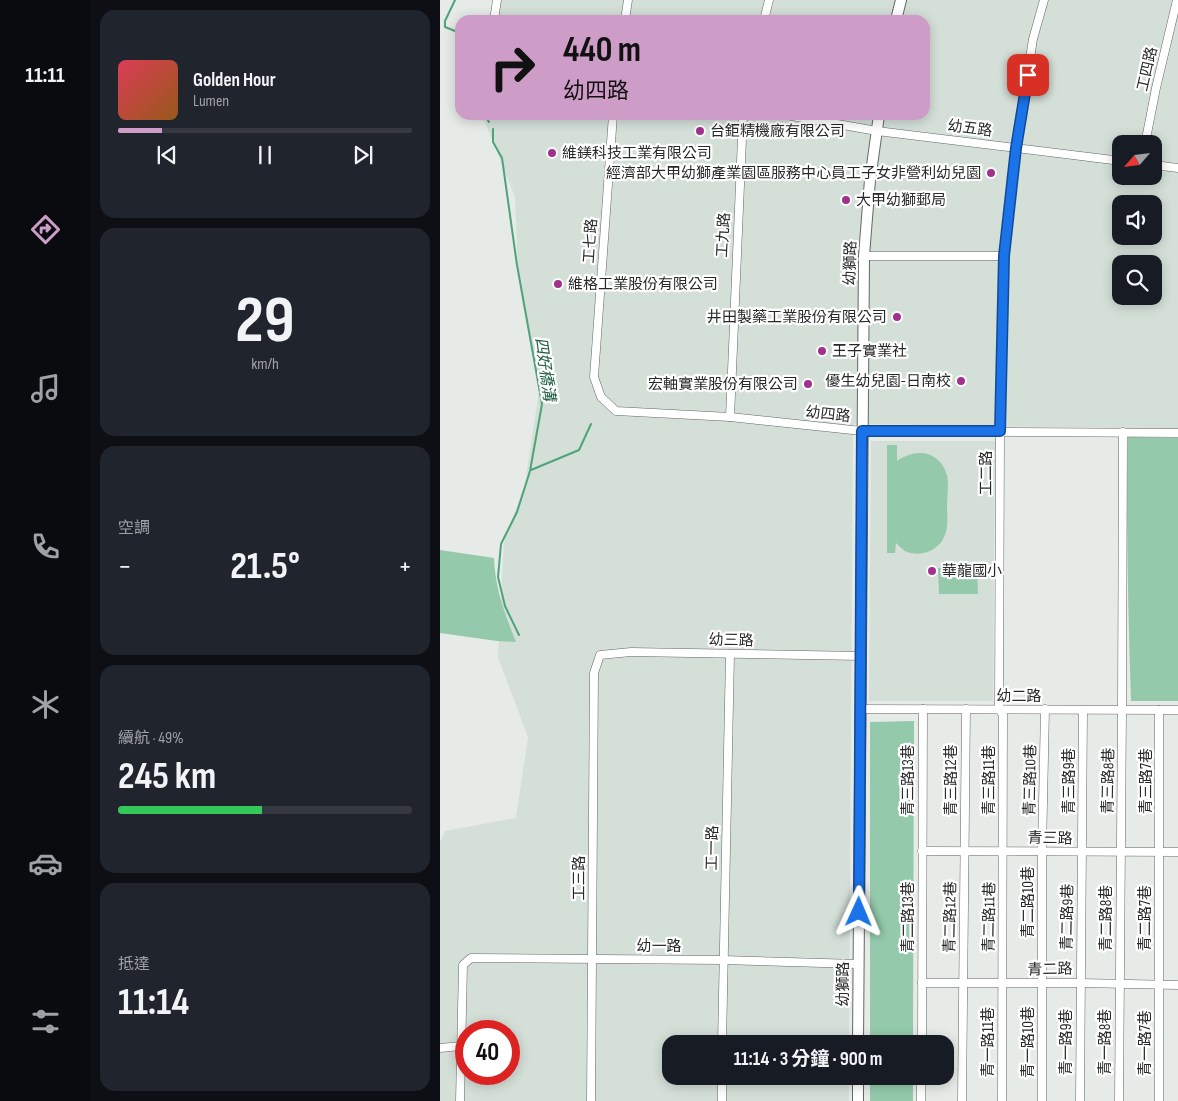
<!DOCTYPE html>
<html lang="zh-TW">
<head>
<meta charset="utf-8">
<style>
  body { margin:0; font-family:"Sofia Sans Condensed","Noto Sans TC",sans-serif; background:#20242c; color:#f1f3f6; height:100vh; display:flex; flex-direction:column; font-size:19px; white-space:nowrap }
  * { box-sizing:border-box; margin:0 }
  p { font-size:16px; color:#9ea1a6 }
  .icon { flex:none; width:28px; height:28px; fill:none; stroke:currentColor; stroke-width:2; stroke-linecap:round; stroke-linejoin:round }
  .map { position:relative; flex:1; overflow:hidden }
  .side { display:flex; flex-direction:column; gap:10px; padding:10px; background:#0d0f14; width:350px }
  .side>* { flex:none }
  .banner { position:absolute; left:15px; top:15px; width:475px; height:105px; border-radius:15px; box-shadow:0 2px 12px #0003; background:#cd9cc7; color:#111; overflow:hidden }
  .needle { width:32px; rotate:242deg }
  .tools { position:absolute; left:672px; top:135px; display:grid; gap:10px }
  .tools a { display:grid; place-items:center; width:50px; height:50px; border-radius:10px; background:#171b24; box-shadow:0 2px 12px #0003; font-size:25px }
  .speed { position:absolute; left:15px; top:1020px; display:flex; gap:10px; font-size:25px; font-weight:700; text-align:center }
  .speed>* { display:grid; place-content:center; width:65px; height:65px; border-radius:50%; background:#171b24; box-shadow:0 2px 12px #0003; line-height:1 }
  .speed .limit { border:8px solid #d22; background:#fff; color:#111 }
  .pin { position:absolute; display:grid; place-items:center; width:42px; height:42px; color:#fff; margin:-21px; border-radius:10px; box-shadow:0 2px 8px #0006 }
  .me { position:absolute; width:55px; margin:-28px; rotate:1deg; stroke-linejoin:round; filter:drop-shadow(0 0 4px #0008) }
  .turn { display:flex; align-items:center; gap:18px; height:105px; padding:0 25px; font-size:22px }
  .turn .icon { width:65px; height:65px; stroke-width:2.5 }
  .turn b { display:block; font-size:35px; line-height:42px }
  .big { font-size:38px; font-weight:700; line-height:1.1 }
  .side .card { flex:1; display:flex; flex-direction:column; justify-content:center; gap:8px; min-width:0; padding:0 18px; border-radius:15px; background:#20242c }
  .side .dial { align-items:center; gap:0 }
  .dial b { font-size:65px; line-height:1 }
  .song { display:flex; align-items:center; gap:15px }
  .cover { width:60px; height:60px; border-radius:8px; background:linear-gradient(135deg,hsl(350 70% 55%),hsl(30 70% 35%)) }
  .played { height:5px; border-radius:2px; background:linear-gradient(90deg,#cd9cc7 15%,#363941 15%) }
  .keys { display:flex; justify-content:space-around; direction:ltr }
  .heat { display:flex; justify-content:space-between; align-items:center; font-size:28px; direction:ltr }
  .charge { height:8px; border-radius:4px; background:linear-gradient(90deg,#34c759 49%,#363941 0) }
  .trip { position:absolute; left:222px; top:1035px; width:292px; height:50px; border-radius:15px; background:#171b24; box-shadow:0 2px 12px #0003; font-weight:700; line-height:50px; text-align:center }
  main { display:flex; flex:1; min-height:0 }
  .tab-bar { display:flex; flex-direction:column; width:90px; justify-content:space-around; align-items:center; background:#090b0e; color:#9ea1a6 }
  .tab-bar .icon { width:35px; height:35px }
  .tab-bar .current { color:#cd9cc7 }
  .tab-bar b { font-size:22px; color:#f1f3f6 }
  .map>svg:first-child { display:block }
  .built { fill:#d4dfd8; fill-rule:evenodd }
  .green { fill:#94caab }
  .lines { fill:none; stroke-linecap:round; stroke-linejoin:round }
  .stream { stroke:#4fa379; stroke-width:2 }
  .minor-casing { stroke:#636865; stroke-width:9 }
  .tertiary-casing { stroke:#636865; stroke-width:12 }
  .minor { stroke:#fff; stroke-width:8 }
  .tertiary { stroke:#fff; stroke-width:10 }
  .route-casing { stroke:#114b97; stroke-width:12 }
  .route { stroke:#1a73e8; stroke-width:9 }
  .poi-dot { fill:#a2318e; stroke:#fff; stroke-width:2 }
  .labels { text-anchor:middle; stroke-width:4.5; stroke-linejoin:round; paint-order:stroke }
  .street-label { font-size:15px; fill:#282a29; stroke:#fff }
  .poi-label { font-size:15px; fill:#282a29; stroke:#fff; text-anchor:start }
  .water-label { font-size:16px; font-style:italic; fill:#226042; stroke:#fff }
</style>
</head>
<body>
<main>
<nav class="tab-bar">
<b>11:11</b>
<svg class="icon current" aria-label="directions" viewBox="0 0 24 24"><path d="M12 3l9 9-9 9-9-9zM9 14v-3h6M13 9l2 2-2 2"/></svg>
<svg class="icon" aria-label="music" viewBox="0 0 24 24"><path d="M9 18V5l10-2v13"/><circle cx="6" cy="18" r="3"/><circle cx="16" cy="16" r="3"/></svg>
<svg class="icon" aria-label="phone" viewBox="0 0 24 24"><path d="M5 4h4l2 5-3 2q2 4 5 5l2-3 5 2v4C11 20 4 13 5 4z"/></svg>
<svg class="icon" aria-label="climate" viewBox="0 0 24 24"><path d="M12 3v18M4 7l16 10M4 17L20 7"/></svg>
<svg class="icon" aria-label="car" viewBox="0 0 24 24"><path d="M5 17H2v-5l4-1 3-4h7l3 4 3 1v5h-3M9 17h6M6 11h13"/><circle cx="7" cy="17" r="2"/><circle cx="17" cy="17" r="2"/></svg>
<svg class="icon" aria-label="filters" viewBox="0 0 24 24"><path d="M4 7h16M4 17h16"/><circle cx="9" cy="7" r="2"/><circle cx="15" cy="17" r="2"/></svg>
</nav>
<section class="side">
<div class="card">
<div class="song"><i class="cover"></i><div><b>Golden Hour</b><p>Lumen</p></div></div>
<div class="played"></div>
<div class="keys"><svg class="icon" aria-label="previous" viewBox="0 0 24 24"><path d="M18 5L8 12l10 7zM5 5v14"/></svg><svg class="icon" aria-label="pause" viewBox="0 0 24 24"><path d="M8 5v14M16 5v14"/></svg><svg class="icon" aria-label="next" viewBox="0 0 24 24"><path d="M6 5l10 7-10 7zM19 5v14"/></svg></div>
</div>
<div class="card dial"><b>29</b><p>km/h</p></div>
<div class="card"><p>空調</p>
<div class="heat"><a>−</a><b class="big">21.5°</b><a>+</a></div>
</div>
<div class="card"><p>續航 · 49%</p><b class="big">245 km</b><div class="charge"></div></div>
<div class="card"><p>抵達</p><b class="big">11:14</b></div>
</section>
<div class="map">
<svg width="738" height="1101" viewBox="0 0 738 1101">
  <rect width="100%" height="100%" fill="#e6ebe8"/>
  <g class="built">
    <path d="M60 0H738V429L413 424 409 1044H231V1076H409V1101H0V842L5 831 76 818 88 737 58 657 64 542 85 484 99 391 78 274 75 197 42 115H485V20H56ZM681 144H714V176H681ZM681 204H714V236H681ZM681 264H714V296H681ZM26 1031H69V1074H26Z"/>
    <path d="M431 441H555L553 701H429Z"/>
  </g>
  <g class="green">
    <path d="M688 437 738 438V701H691C688 613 686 525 688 437Z"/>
    <path d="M447 445H457V461C476 448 499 450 507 475 509 484 507 497 507 506 507 516 509 527 504 537 498 551 479 558 465 551 462 549 458 545 456 543L455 553H447Z"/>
    <path d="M0 550 54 558C55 588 65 615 76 642L57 641 0 633Z"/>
    <path d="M537 567 538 594H499L498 568Z"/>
    <path d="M474 721 473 1044H430V722Z"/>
    <rect x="430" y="1076" width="43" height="25"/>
  </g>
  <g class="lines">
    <g class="stream">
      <path d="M15 0 5 21V27L20 33"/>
      <path d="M45 115 49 122"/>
      <path d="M53 129V142L62 158 77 265 102 404 90 471 77 512 61 544 58 577 65 606 79 635"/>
      <path d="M91 470 139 450 151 424"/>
    </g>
    <defs>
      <g id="minor">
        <path d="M54 20 57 0"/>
        <path d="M185 20 188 0"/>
        <path d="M324 20 329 0"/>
        <path d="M173 115 154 377 161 397 176 411 290 417 422 431 738 433"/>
        <path d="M346 115 437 131 681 161"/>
        <path d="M705 144 716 88 737 0"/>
        <path d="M714 165 738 168"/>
        <path d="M424 256H564"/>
        <path d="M290 417 303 115"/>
        <path d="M420 709 738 710"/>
        <path d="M482 851 738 852"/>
        <path d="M482 983H640L738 985"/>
        <path d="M282 1044 290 654"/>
        <path d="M482 1044 483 709"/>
        <path d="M0 1048 21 1046"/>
        <path d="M20 1101 23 965 31 958 283 960 418 964"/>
        <path d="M151 1101 154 673 160 655 191 652 421 656"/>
        <path d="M282 1101V1076"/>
        <path d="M481 1101V1076"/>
        <path d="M522 1101 526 709"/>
        <path d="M562 1101 563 715 559 709 560 431 564 256 576 148 593 39 604 0"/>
        <path d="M602 1101V851L605 709"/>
        <path d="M640 1101 643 710"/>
        <path d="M679 1101 682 710 683 432"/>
        <path d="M719 1101V710"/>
      </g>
      <g id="tertiary">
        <path d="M456 20 461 0"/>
        <path d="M418 1044 424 256 430 180 439 115"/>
        <path d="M418 1101V1076"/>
      </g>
    </defs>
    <use href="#minor" class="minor-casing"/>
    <use href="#tertiary" class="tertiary-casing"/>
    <use href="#minor" class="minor"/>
    <use href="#tertiary" class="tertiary"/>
  </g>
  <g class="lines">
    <defs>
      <path id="route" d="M419 912 422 431H560L564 256 576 148 588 75"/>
    </defs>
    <use href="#route" class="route-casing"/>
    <use href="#route" class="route"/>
  </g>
  <g class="poi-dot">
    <circle cx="260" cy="131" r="5"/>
    <circle cx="112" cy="153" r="5"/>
    <circle cx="551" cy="173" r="5"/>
    <circle cx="406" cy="200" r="5"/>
    <circle cx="118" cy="284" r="5"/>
    <circle cx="457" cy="317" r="5"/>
    <circle cx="382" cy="351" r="5"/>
    <circle cx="521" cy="381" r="5"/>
    <circle cx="368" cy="384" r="5"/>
    <circle cx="492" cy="571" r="5"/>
  </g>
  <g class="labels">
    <g class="street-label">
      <text transform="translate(707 69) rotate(-77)" y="5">工四路</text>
      <text transform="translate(530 128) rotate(7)" y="5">幼五路</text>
      <text transform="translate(283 235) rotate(-87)" y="5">工九路</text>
      <text transform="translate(150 241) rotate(-86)" y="5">工七路</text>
      <text transform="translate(410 263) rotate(-88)" y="5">幼獅路</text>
      <text transform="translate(388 414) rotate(6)" y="5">幼四路</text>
      <text transform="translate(546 473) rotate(-90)" y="5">工二路</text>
      <text transform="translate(291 640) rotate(1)" y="5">幼三路</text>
      <text x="579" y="701">幼二路</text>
      <text transform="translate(468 780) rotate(-90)" y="5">青三路13巷</text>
      <text transform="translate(511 780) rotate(-90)" y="5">青三路12巷</text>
      <text transform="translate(549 780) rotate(-90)" y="5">青三路11巷</text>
      <text transform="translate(590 780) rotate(-89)" y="5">青三路10巷</text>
      <text transform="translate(629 781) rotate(-90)" y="5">青三路9巷</text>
      <text transform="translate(668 781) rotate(-89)" y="5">青三路8巷</text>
      <text transform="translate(706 781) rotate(-90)" y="5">青三路7巷</text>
      <text transform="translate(610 838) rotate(1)" y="5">青三路</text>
      <text transform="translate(272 848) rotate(-89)" y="5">工一路</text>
      <text transform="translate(139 878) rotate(-90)" y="5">工三路</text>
      <text transform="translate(588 902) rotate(-90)" y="5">青二路10巷</text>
      <text transform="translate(468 917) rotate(-90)" y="5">青二路13巷</text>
      <text transform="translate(510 917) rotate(-89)" y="5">青二路12巷</text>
      <text transform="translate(549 917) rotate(-89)" y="5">青二路11巷</text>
      <text transform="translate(627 917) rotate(-89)" y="5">青二路9巷</text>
      <text transform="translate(666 918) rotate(-90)" y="5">青二路8巷</text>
      <text transform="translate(705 918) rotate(-90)" y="5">青二路7巷</text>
      <text x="219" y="951">幼一路</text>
      <text transform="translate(610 969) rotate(-1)" y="5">青二路</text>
      <text transform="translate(403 984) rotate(-90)" y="5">幼獅路</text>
      <text transform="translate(548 1042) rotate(-90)" y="5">青一路11巷</text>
      <text transform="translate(588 1042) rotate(-90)" y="5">青一路10巷</text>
      <text transform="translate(626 1042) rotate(-90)" y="5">青一路9巷</text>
      <text transform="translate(665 1042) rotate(-90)" y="5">青一路8巷</text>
      <text transform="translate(705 1043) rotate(-90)" y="5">青一路7巷</text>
    </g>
    <g class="poi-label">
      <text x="270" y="136">台鉅精機廠有限公司</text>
      <text x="122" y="158">維鎂科技工業有限公司</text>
      <text x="541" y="178" text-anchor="end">經濟部大甲幼獅產業園區服務中心員工子女非營利幼兒園</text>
      <text x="416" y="205">大甲幼獅郵局</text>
      <text x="128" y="289">維格工業股份有限公司</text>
      <text x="447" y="322" text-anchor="end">井田製藥工業股份有限公司</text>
      <text x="392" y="356">王子實業社</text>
      <text x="511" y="386" text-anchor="end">優生幼兒園-日南校</text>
      <text x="358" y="389" text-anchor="end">宏軸實業股份有限公司</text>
      <text x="502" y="576">華龍國小</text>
    </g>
    <g class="water-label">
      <text transform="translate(106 369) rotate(82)" y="6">四好橋溝</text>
    </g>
  </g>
</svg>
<div class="tools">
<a><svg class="needle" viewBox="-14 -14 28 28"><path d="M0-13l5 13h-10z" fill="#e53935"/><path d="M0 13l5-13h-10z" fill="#9ea1a6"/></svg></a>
<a><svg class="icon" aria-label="sound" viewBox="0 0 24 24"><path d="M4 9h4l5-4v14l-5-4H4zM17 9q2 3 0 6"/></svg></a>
<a><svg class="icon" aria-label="search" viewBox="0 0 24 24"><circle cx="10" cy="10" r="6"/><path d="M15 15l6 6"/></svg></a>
</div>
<div class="speed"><div class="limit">40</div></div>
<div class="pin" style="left:588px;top:75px;background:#d93025"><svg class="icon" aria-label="arrive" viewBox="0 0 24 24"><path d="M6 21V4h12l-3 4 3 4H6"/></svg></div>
<svg class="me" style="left:419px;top:912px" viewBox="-20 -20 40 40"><path d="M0-17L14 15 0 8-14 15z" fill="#1a73e8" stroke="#fff" stroke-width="4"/></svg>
<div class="trip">11:14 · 3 分鐘 · 900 m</div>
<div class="banner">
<div class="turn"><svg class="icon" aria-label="right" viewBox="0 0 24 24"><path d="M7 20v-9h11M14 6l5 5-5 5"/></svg><div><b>440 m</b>幼四路</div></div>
</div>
</div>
</main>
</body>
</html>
